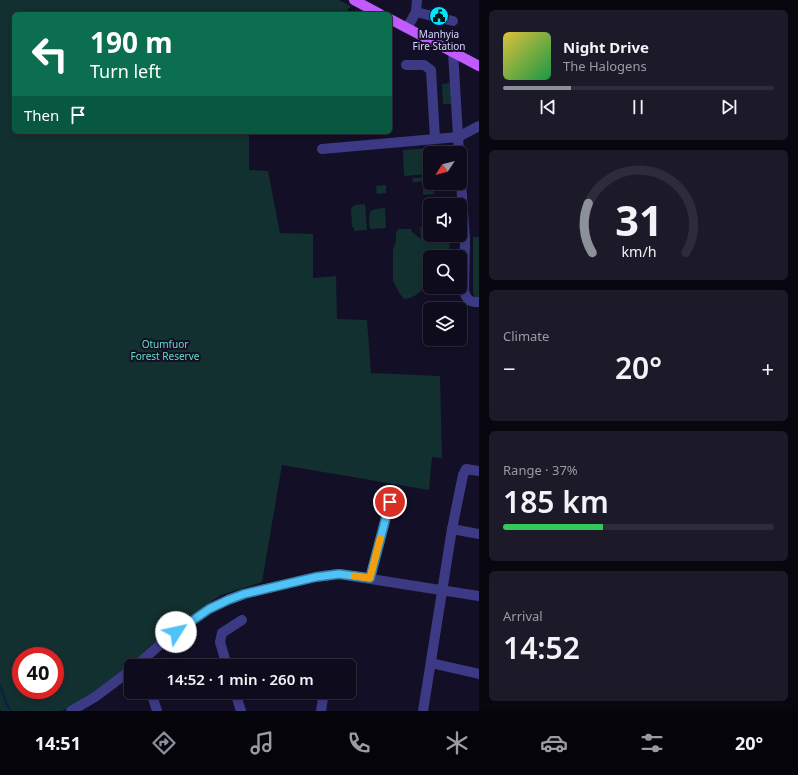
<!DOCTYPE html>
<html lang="en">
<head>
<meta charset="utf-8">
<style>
  body { margin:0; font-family:"Noto Sans",sans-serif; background:#1c1929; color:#f1f3f6; height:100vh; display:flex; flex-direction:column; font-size:15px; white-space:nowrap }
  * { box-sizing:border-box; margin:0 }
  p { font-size:13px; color:#9b9ba3 }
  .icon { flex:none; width:22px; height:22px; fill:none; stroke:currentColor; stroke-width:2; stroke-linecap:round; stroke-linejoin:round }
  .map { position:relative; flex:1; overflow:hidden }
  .panel { display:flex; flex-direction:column; gap:10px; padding:10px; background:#08060f; width:319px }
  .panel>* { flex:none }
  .guide { position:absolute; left:12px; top:12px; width:380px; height:122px; border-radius:6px; box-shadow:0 2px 6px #0003,0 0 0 1px #2e2b3b; background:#0b6e4f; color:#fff; overflow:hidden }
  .needle { width:26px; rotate:234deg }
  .tools { position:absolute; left:423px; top:146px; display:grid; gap:8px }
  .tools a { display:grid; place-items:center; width:44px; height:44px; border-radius:6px; background:#0e0b1c; box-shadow:0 2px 6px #0003,0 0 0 1px #2e2b3b; font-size:20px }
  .speed { position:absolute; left:12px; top:647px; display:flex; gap:8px; font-size:20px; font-weight:700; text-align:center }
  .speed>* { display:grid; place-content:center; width:52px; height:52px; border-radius:50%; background:#0e0b1c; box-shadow:0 2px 6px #0003,0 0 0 1px #2e2b3b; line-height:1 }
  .speed .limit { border:6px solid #d22; background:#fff; color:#111 }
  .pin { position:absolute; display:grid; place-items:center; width:34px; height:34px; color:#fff; margin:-17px; border:2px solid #fff; border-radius:50%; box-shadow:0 1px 4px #0007 }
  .me { position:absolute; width:44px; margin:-22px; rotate:55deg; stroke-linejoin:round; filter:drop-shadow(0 0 3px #0008) }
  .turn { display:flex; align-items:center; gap:14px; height:84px; padding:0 12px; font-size:18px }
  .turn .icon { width:52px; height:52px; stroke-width:2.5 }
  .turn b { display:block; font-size:28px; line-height:34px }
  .then { display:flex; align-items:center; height:38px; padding:0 12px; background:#0003; gap:8px; font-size:15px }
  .big { font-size:30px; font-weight:600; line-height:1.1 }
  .panel .card { flex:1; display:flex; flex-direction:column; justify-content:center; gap:6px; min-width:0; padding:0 14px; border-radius:6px; background:#1c1929 }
  .panel .dial { align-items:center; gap:0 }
  .dial svg { height:104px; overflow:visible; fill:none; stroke:#2e2b3b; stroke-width:7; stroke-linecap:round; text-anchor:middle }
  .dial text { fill:#f1f3f6; stroke:none }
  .song { display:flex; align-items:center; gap:12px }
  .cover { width:48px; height:48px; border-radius:6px; background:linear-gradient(135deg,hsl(50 70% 55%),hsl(140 70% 35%)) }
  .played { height:4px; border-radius:2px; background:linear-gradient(90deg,#8c9099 25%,#2e2b3b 25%) }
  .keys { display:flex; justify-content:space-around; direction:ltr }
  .heat { display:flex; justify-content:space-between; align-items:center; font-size:22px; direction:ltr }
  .charge { height:6px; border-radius:3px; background:linear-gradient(90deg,#34c759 37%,#2e2b3b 0) }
  .trip { position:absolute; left:124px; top:659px; width:232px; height:40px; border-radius:6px; background:#0e0b1c; box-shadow:0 2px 6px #0003,0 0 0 1px #2e2b3b; font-weight:600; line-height:40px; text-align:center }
  .menu { display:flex; height:64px; justify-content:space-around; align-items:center; background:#06040b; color:#9b9ba3 }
  .menu .icon { width:28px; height:28px }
  .menu .selected { color:#8c9099 }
  .menu b { font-size:18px; color:#f1f3f6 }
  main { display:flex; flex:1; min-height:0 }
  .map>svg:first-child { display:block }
  .green { fill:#12302f; fill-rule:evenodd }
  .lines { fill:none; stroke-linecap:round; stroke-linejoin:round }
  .stream { stroke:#0a1f44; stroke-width:2 }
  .minor { stroke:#3d3a85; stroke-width:10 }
  .major { stroke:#c25bff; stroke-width:10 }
  .route-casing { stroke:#337fa1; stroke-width:10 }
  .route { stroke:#4fc3f7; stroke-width:7 }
  .slow { stroke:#f59e0b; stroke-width:7 }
  .labels { text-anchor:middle; stroke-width:4; stroke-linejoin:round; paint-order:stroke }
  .poi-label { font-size:10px; fill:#d9d4ff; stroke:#130f26 }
  .park-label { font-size:10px; fill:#5fe0c0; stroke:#130f26 }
</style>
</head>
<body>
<main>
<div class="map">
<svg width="479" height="711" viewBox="0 0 479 711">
  <rect width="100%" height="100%" fill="#130f26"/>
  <g class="green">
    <path d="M0 0H339L351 6 344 14H14V132H249V170L268 171 280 233 313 234V278L336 276 337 319 367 320 371 373 440 376 442 458 432 457 429 490 282 465 262 582 221 595 194 613 151 645 124 672 84 700 62 711H1L0 709ZM21 656H55V690H21Z"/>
    <path d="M451 83 452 104H443L442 84Z"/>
    <path d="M430 148V174L404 176 403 150Z"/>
    <path d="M429 177 430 180 429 181 414 182 412 180 413 178Z"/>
    <path d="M386 185V193L377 194 376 186Z"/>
    <path d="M433 187 434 194 423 195V188Z"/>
    <path d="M365 204 367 230 354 231V227H352L351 208 355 205Z"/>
    <path d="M385 208 386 228 370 229C369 213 366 209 385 208Z"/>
    <path d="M420 227H430V235H450L449 253 424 255V261L430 269V281C423 289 415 299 404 299L400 294 393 281V249L396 242V234L398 229H411L412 232 421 239Z"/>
    <path d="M473 237H479V300L475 297 473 293Z"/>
  </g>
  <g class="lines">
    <path class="stream" d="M0 685 6 703 11 711"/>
    <g class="minor">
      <path d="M416 12 453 21"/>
      <path d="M407 28 416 12 417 0"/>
      <path d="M453 52 459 153"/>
      <path d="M406 65H424L431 70 435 139"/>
      <path d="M322 149 458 137 479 126"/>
      <path d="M460 168 465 239 464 291C467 301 470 302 479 302"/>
      <path d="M452 529 479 534"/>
      <path d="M370 579 390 502"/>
      <path d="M431 663 479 674"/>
      <path d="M136 666 165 640 209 609 228 600 244 594 315 577 339 574 479 596"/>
      <path d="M227 666 220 642 222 633 242 620"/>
      <path d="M151 692 157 711"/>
      <path d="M235 692 241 711"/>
      <path d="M71 711 95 697 131 670"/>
      <path d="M321 711 323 698 326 692"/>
      <path d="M423 711 452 529 463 475 466 469 479 471"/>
    </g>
    <g class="major">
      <path d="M354 0 380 14"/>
      <path d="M390 19 479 66"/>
    </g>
  </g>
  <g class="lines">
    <defs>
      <path id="route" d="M176 632 209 609 228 600 244 594 316 577 339 574 370 578 390 502"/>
    </defs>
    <use href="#route" class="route-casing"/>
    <use href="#route" class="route"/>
    <path class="slow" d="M354 576 370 578 380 539"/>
  </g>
  <defs>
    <symbol id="civic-disc" viewBox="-11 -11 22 22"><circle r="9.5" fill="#00e5ff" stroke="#130f26"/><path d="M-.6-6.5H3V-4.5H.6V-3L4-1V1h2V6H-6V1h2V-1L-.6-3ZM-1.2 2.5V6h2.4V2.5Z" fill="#111"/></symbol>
  </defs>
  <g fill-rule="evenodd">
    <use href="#civic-disc" x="428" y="5" width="22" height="22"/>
  </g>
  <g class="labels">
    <g class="poi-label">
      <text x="439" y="38">Manhyia<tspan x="439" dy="12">Fire Station</tspan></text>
    </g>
    <g class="park-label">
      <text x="165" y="348">Otumfuor<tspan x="165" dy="12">Forest Reserve</tspan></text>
    </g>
  </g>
</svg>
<div class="tools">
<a><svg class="needle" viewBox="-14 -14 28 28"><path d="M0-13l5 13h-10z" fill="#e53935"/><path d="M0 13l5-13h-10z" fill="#9b9ba3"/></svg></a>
<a><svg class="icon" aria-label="sound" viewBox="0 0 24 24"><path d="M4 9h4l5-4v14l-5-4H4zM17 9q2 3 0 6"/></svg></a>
<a><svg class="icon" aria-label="search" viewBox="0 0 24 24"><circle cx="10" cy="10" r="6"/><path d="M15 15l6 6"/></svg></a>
<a><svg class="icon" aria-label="layers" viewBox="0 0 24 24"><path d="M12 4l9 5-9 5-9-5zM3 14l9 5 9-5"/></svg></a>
</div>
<div class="speed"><div class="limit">40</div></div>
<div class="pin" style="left:390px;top:502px;background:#d93025"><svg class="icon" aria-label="arrive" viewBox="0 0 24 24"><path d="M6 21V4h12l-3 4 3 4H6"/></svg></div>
<svg class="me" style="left:176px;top:632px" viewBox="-20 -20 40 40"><circle r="19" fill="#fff"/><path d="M0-13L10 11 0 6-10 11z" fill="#4fc3f7"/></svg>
<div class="trip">14:52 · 1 min · 260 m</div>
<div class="guide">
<div class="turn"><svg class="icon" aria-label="left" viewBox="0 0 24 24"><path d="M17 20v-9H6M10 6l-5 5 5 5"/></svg><div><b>190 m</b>Turn left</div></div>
<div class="then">Then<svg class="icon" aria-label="arrive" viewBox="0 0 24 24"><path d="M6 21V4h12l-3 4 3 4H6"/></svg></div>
</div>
</div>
<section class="panel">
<div class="card">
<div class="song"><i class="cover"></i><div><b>Night Drive</b><p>The Halogens</p></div></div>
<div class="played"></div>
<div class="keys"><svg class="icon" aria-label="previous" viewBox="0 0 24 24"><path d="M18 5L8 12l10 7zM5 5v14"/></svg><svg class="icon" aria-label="pause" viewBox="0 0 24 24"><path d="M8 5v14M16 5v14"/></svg><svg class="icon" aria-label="next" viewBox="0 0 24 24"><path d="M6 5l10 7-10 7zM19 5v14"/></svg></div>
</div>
<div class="card dial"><svg viewBox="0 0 100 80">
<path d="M14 69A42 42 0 1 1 86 69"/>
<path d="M14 69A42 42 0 0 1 11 31" stroke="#8c9099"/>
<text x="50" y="56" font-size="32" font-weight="700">31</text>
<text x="50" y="72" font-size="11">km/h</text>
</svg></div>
<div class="card"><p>Climate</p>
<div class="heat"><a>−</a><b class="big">20°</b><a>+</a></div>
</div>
<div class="card"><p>Range · 37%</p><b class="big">185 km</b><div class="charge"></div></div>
<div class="card"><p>Arrival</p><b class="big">14:52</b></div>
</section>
</main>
<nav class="menu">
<b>14:51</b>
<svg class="icon selected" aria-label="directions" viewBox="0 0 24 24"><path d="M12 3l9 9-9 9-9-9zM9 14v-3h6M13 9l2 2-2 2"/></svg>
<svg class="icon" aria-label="music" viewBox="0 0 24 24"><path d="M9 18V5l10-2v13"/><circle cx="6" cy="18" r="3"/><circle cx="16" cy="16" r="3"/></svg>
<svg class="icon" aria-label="phone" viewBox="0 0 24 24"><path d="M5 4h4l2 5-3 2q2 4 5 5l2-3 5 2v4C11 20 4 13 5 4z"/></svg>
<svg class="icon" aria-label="climate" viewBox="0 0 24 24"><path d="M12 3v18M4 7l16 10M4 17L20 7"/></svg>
<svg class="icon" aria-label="car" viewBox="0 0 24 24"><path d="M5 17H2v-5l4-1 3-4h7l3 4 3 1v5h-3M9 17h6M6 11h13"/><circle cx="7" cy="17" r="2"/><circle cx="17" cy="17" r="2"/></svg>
<svg class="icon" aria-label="filters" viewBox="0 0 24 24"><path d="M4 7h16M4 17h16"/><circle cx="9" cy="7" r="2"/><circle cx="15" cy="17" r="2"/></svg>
<b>20°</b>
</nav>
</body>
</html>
